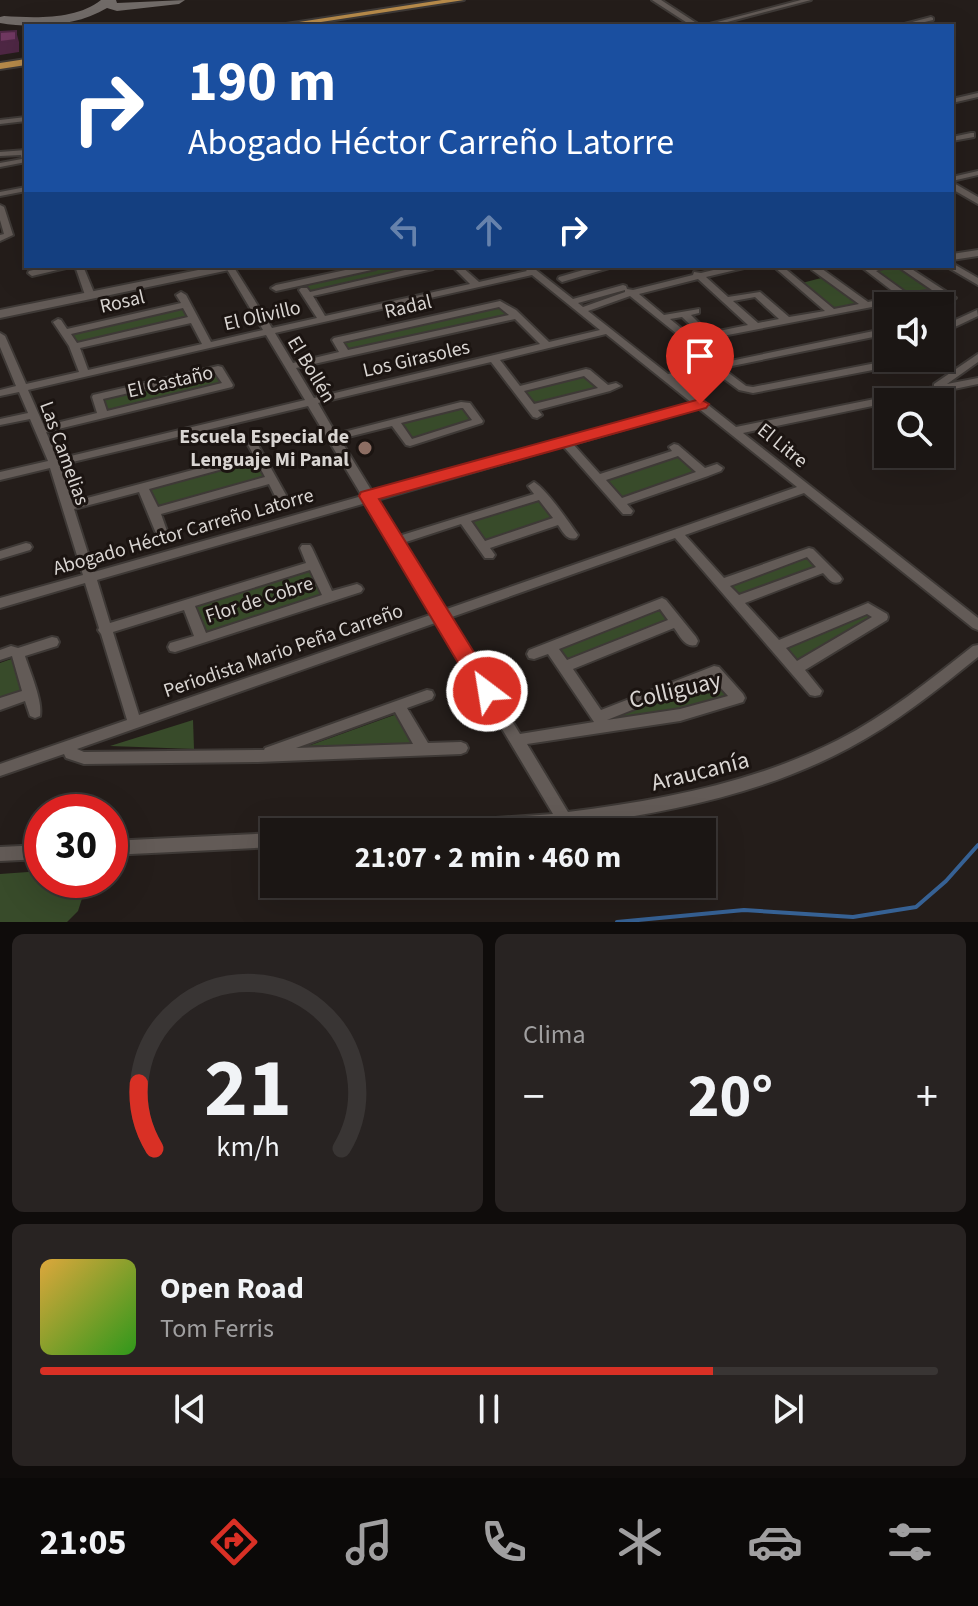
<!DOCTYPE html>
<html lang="es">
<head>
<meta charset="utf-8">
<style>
  body { margin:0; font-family:"Source Sans 3",sans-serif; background:#282322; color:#f1f3f6; height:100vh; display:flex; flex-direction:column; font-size:30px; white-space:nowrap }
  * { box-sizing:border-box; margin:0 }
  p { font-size:26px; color:#a09fa0 }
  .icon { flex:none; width:44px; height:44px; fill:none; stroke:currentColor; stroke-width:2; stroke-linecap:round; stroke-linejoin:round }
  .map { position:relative; height:922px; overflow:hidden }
  .details { display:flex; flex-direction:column; gap:12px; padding:12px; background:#0f0c0b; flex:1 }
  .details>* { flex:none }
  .banner { position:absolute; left:24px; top:24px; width:930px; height:244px; border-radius:0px; box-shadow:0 8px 32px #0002,0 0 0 2px #393534; background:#1a4fa0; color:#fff; overflow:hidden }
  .controls { position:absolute; left:874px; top:292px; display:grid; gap:16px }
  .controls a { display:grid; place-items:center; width:80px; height:80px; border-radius:0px; background:#1b1614; box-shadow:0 8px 32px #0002,0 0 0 2px #393534; font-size:40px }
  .speed { position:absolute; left:24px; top:794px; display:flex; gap:16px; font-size:40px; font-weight:700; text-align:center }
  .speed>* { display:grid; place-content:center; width:104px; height:104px; border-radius:50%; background:#1b1614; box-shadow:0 8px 32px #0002,0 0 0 2px #393534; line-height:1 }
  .speed .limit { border:12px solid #d22; background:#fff; color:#111 }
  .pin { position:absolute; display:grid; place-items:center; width:68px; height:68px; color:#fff; margin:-82px -34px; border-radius:50% 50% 50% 0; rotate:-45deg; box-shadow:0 0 8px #0007 }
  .pin .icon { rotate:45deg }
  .me { position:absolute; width:88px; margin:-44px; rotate:329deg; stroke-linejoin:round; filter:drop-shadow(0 0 6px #0008) }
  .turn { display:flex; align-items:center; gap:28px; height:168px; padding:0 32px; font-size:36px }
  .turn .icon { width:104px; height:104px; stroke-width:2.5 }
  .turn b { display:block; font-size:56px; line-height:68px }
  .lanes { display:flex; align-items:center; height:76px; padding:0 32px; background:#0003; justify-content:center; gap:40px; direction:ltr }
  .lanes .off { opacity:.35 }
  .big { font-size:60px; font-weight:700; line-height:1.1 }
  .details .card { flex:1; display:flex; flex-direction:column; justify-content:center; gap:12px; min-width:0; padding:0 28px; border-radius:12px; background:#282322 }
  .details .dial { align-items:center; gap:0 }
  .dial svg { height:208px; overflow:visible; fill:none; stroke:#393534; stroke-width:7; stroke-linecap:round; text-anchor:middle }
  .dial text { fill:#f1f3f6; stroke:none }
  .song { display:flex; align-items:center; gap:24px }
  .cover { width:96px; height:96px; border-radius:12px; background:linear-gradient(135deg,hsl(40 70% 55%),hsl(110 70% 35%)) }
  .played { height:8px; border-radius:4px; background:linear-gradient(90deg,#d93025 75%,#393534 75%) }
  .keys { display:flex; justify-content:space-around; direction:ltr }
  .heat { display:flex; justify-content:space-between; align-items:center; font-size:44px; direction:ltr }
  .details .tiles { flex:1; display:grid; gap:12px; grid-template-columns:1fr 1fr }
  .card:last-child { grid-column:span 2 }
  .trip { position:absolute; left:260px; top:818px; width:456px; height:80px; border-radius:0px; background:#1b1614; box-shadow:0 8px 32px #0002,0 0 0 2px #393534; font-weight:700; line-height:80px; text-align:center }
  .tabs { display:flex; height:128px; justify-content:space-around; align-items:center; background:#0b0908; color:#a09fa0 }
  .tabs .icon { width:56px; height:56px }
  .tabs .on { color:#d93025 }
  .tabs b { font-size:36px; color:#f1f3f6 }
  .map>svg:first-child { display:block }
  .green { fill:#384b2a }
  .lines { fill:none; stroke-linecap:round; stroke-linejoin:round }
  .stream { stroke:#366194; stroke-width:4 }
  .taxiway { fill:#716b68; fill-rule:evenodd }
  .minor-casing { stroke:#3e3936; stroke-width:4 }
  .tertiary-casing { stroke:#3e3936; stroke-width:4 }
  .primary-casing { stroke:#3e3936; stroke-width:4 }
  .minor { fill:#635b57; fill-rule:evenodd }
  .tertiary { fill:#635b57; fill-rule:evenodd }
  .primary { fill:#b68a4a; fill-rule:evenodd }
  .shaded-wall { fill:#4e2744 }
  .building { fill:#703861; stroke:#4e2744; stroke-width:2 }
  .route { fill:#d93025; stroke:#8d1f18; stroke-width:2 }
  .education-dot { fill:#8d6e63; stroke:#1b1411; stroke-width:3 }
  .labels { text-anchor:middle; stroke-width:6; stroke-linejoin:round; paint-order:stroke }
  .street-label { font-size:20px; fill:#d9d5d2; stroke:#1b1411 }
  .poi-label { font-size:20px; font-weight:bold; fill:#d9d5d2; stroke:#1b1411; text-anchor:end }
  .near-street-label { font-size:24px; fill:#d9d5d2; stroke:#1b1411 }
</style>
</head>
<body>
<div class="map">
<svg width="978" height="922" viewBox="0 0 978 922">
  <rect width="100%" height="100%" fill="#241d1a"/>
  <g class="green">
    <path d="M386 266H421L309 292 304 284Z"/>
    <path d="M897 266 934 289 908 294 876 271Z"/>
    <path d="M825 277 860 304 835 310 802 283Z"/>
    <path d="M501 305 512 315 348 352 340 340Z"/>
    <path d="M182 308 186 309 188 318 79 342 71 336 75 332Z"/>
    <path d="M215 372 223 383 108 411 104 399Z"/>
    <path d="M583 375 599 389 536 406 522 392Z"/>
    <path d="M460 407H465L475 421 411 439 400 425 402 422Z"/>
    <path d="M676 457 681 458 694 472 621 497 603 482Z"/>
    <path d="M257 460 266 477 157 508 150 488Z"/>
    <path d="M536 499 541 500 554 516 553 521 487 543 469 523Z"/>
    <path d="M807 554 820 568 740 598 728 584Z"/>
    <path d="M309 571 323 596 206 633 196 606Z"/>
    <path d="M658 609 667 621 567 661 558 649Z"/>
    <path d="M867 611 876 617 795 666 781 647Z"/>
    <path d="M14 658 26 689 0 701V663Z"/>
    <path d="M712 676 729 695 675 711 617 721 615 717Z"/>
    <path d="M397 714 412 743 308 746Z"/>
    <path d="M193 720 194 749 110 746Z"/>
    <path d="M42 871V880H88L78 911 67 922H0V874Z"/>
  </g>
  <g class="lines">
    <path class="stream" d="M617 922 744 910 853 917 916 907 946 881 978 845"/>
    <path class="taxiway" d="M101 0H116L117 3 185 0 179 4 117 11 107 8C78 26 33 29 0 23V17L4 16C35 18 76 20 101 0Z"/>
    <defs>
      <g id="minor">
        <path d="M801 0H811L712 26H702Z"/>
        <path d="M931 17 933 18V20L908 26H897Z"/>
        <path d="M978 93V97L952 103V99Z"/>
        <path d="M26 117V121L0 124V120Z"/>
        <path d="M971 133H974V137L952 141V137Z"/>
        <path d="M26 150V162L0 167V163L22 159 21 155 0 156V152Z"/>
        <path d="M978 171V175L952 181V177Z"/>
        <path d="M26 187V191L0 196V192Z"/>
        <path d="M0 205 4 207 13 235 0 241V235L4 234 0 220Z"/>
        <path d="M978 250V256L952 260V254Z"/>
        <path d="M952 263 978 278V285L949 268 948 266H952Z"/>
        <path d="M51 266H67L66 268 32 276 28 273 29 271Z"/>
        <path d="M75 266H83L95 295 93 297H87L85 295Z"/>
        <path d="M225 266H233L272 328 317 318 299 290 301 288H307L310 292 422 266H437L433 269 313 296 325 316 470 284 452 266H461L479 282 527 271 522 266H531L573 299 623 285 626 286 627 289 633 290 693 275 694 272 701 273 730 266H745L744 268 706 277 728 297 760 292 789 317 825 311 773 266H782L834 309 859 304 812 270V266H818L868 302 899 296 860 266H889L876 271 908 294 932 290 897 266H907L956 298 951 301 939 294 676 345 671 342 673 340 682 338 630 296 588 311 668 374 888 328V334L722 368 746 386 753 387 876 363 892 358H906L904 360 878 369 753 393 739 390 712 370 674 378 736 427 934 387V384L978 354V362L947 384 978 378V384L743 433 978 618V630L973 628 804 493 685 535 724 578 809 548 813 549 840 576 842 579 840 582C832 585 829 579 823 573L745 603 779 640 868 603 887 614 888 617 887 620 805 670 822 691 820 695 815 696 810 695 675 538 449 618 520 734 594 722 548 654 534 659 529 658 527 654 529 650 662 598 666 600 696 637 698 641 696 645C685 648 680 636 674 628L573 669 601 710 714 666 719 667 743 694 745 698 743 702 680 721 527 744 568 812C661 800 754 783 838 740 887 715 930 680 973 646L978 645V657C937 690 896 723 849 748 769 791 677 811 587 823 556 827 523 831 491 832 456 833 422 832 387 832L390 827 395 825 553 814 438 622 77 749 84 752 264 750 265 748 427 690 432 691 434 695 432 699 407 708 428 743 461 742 466 744 468 748 466 752 461 754 258 762 84 764 66 758 64 754 0 776V764L127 720 101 634 98 630 99 628 85 583 0 608V598L83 575 50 468 0 480V472L48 461 30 419 0 425V419L28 413 19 392 0 396V390L16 386 0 347V333L5 336 26 384 79 372 69 346 53 322 58 319 61 320 67 329 181 303 176 295 181 292 186 295 211 342 263 330ZM532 275 600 330 549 342 516 310 500 301 334 338 332 340 339 352 293 363 275 333ZM698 279 748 325 709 333 691 315 699 313V309L664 315 639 294ZM625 290V292L583 307 578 303ZM755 297 779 319 758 323 733 301ZM499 307 509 315 348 350 343 342ZM183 308 188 317 77 343 71 334ZM682 317 700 334 691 336 670 319ZM515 319 540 344 314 398 296 368ZM191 323 202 344 88 370 80 348ZM606 334 692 403 373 493 340 439 392 426 406 445 410 446 482 423 483 421 470 403 461 402 336 434 318 403 491 362 533 417 537 418 542 415 538 410 610 391 621 386 616 383 608 385 590 370 586 369 520 386 500 360ZM266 335 305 400 58 459 46 432 232 387 233 385 222 367 218 366 93 395 92 397 97 413 44 426 28 390ZM215 373 222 383 107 411 103 399ZM584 376 598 388 534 404 524 391ZM308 406 362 496 94 572 74 509 139 492 155 531 157 534H165L167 531 161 514 269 484 276 498H284L286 495 258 445 253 442 248 445 253 454 72 502 60 465ZM461 408H463L472 420 412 439 401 423ZM698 408 797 487 444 610 403 543 461 524 485 558H493L495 555 490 548 558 525C563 532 567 541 576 538L578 535C568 521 547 490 534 482L528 486 534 494 399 536 377 500 563 446 623 514H631L633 511 627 504 708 476 721 471 723 468 717 464 705 468 678 445 674 444 669 447 672 451 600 474 573 444ZM678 456 696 472 622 498 606 480ZM256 460 265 477 158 507 149 489ZM539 500 553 518 485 541 471 521ZM366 503 433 614 139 715 113 632 184 610 194 636 170 643 168 647 170 651 175 652 361 592 363 589 361 586 357 584 332 591 312 548 310 545H302L300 548 306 563 110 623 97 580ZM807 557 816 567 739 595 730 586ZM310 570 322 595 206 633 195 606ZM660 609 668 620 567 660 559 649ZM867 614 872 617 797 661 786 648ZM712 678 728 696 680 709 607 720ZM395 712 413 744 296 748Z"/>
        <path d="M364 266H380L376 269 276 291 271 288 276 285Z"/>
        <path d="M597 266H610L609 268 562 282 558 279 559 277Z"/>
        <path d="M977 310 978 316 940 334V327Z"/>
        <path d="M26 543 30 544 32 547 30 550 0 559V551Z"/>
        <path d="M52 637 57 638 59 642 57 646 25 656C30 672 43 701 40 716L35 718 30 716 25 701 0 710V698L22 691 12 656 0 660V650L11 646 18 648Z"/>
        <path d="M274 833V847L110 855V841Z"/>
        <path d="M42 845V859L0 861V847Z"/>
      </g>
      <g id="tertiary">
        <path d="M652 0H661L701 26H692Z"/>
        <path d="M952 182 978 197V204L952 189Z"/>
        <path d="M218 266H240L234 269 0 318V310Z"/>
      </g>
      <g id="primary">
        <path d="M442 0H464L295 26H273Z"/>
        <path d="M26 59V65L0 69V63Z"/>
      </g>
    </defs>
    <use href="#minor" class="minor-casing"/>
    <use href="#tertiary" class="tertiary-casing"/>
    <use href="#primary" class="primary-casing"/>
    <use href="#minor" class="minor"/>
    <use href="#tertiary" class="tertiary"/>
    <use href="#primary" class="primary"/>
  </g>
  <path class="shaded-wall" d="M16 31 19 42V52L0 55V42Z"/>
  <path class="building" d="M16 31V40L0 42V32Z"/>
  <path class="route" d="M700 399 709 404 706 408 379 499 498 691 495 698 487 700 479 698 359 496 361 492Z"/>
  <circle class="education-dot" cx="365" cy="448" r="8"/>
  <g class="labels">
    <g class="street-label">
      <text transform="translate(122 301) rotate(-13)" y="7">Rosal</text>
      <text transform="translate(408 306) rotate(-13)" y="7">Radal</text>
      <text transform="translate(262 315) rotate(-13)" y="7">El Olivillo</text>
      <text transform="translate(416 358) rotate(-13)" y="7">Los Girasoles</text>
      <text transform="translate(312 369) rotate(59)" y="7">El Bollén</text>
      <text transform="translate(170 381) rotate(-13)" y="7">El Castaño</text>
      <text transform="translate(783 445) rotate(39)" y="7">El Litre</text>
      <text transform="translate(65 453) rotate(70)" y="7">Las Camelias</text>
      <text transform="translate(183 531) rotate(-16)" y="7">Abogado Héctor Carreño Latorre</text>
      <text transform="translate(259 599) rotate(-18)" y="7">Flor de Cobre</text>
      <text transform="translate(283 650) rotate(-19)" y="7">Periodista Mario Peña Carreño</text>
    </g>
    <g class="poi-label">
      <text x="349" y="443">Escuela Especial de<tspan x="349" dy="23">Lenguaje Mi Panal</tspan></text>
    </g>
    <g class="near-street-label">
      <text transform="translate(675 690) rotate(-13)" y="8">Colliguay</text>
      <text transform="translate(700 771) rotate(-14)" y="8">Araucanía</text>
    </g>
  </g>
</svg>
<div class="controls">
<a><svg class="icon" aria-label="sound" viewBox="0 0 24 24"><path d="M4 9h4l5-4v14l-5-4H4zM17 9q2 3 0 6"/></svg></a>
<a><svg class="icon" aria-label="search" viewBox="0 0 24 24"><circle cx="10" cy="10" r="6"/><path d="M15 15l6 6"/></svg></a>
</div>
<div class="speed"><div class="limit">30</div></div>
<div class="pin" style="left:700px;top:404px;background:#d93025"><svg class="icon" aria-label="arrive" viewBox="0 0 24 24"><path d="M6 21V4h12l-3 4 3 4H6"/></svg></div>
<svg class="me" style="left:487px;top:691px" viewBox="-20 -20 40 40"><circle r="17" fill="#d93025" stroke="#fff" stroke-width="3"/><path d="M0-11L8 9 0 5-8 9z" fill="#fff"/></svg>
<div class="trip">21:07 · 2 min · 460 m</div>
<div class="banner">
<div class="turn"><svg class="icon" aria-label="right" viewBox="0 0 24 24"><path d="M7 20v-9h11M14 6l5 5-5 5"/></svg><div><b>190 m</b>Abogado Héctor Carreño Latorre</div></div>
<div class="lanes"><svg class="icon off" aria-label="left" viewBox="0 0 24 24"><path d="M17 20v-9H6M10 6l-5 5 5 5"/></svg><svg class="icon off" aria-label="ahead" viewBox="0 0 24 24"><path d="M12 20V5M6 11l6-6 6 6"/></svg><svg class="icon" aria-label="right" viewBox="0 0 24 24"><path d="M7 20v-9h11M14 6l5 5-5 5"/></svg></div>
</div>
</div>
<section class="details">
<div class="tiles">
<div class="card dial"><svg viewBox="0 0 100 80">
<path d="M14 69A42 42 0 1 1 86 69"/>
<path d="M14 69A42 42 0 0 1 8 44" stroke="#d93025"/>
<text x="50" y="56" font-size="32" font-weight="700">21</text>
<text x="50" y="72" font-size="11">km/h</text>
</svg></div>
<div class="card"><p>Clima</p>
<div class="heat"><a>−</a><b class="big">20°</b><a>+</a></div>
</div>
<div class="card">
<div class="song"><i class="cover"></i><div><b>Open Road</b><p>Tom Ferris</p></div></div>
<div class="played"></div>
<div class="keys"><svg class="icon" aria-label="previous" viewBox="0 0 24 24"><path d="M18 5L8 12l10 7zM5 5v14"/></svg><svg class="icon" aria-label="pause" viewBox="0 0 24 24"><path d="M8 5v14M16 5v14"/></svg><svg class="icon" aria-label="next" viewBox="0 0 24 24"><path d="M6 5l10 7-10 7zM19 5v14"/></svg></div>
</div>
</div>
</section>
<nav class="tabs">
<b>21:05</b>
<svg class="icon on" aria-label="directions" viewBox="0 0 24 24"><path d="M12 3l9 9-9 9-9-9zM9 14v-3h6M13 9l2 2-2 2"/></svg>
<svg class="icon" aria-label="music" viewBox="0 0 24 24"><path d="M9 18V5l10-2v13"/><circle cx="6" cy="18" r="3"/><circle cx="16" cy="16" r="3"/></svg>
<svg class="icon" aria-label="phone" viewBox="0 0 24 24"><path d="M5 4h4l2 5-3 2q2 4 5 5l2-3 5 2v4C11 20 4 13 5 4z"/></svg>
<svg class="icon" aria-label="climate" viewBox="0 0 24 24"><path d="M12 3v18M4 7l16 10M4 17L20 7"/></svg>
<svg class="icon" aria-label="car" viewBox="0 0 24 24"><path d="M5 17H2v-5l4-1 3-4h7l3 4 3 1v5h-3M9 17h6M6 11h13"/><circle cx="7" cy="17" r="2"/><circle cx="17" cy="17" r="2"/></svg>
<svg class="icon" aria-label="filters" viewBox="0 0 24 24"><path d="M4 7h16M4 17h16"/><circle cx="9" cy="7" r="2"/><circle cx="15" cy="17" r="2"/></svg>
</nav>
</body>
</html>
